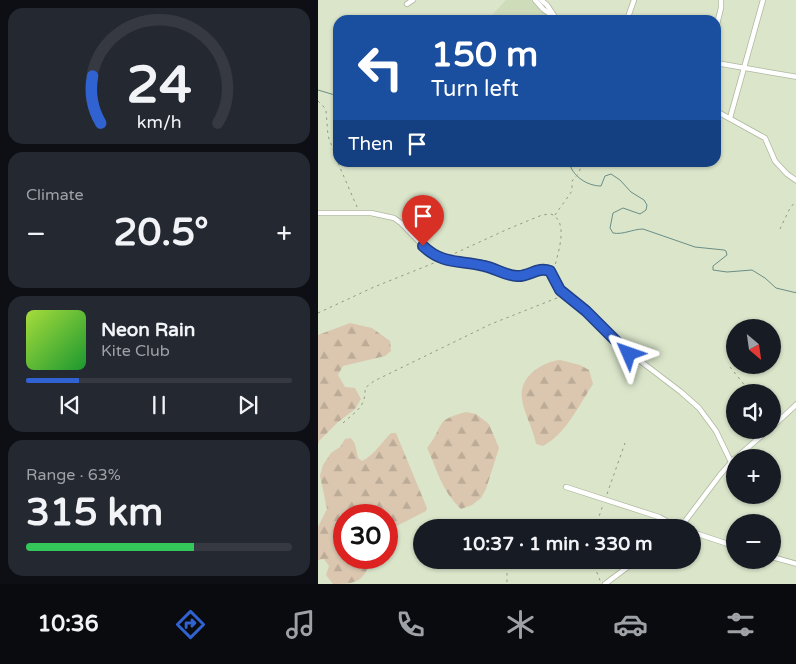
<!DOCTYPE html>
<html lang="en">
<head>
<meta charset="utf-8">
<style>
  body { margin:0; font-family:"Varela Round",sans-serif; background:#242831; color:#f1f3f6; height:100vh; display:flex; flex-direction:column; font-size:19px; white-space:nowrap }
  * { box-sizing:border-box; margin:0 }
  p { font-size:16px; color:#9ea1a6 }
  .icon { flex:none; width:28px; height:28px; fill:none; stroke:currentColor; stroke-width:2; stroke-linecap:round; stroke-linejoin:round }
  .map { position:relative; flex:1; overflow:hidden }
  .side { display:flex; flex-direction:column; gap:8px; padding:8px; background:#0d0f14; width:318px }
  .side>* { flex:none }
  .guide { position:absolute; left:15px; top:15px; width:388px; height:152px; border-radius:15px; box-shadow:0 1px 4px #0004; background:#1a4fa0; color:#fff; overflow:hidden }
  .needle { width:32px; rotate:151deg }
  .fabs { position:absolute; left:408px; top:319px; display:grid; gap:10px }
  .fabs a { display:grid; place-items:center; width:55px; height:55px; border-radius:50%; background:#171b24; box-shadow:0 1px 4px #0004; font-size:25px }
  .speed { position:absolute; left:15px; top:504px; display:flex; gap:10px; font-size:25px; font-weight:700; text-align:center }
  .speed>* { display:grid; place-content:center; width:65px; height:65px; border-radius:50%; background:#171b24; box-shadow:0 1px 4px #0004; line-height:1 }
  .speed .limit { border:8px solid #d22; background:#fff; color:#111 }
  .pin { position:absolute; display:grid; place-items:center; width:42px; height:42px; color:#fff; margin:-51px -21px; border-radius:50% 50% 50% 0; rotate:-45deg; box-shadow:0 0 5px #0007 }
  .pin .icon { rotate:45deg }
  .me { position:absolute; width:55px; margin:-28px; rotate:313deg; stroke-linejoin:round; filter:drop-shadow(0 0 4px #0008) }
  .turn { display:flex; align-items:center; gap:18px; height:105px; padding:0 15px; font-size:22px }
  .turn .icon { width:65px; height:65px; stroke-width:2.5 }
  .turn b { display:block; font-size:35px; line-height:42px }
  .then { display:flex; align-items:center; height:48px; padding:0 15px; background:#0003; gap:10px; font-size:19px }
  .big { font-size:38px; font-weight:800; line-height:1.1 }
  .side .card { flex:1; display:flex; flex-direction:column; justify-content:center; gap:8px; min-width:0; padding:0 18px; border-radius:15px; background:#242831 }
  .side .dial { align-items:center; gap:0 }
  .dial svg { height:130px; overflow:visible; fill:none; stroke:#363941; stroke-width:7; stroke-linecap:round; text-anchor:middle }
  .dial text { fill:#f1f3f6; stroke:none }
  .song { display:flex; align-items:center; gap:15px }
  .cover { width:60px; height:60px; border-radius:8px; background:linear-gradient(135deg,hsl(80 70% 55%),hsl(130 70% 35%)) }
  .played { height:5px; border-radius:2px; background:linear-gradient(90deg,#3162d1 20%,#363941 20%) }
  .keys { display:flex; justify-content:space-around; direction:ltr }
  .heat { display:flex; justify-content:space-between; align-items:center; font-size:28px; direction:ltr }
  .charge { height:8px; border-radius:4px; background:linear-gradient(90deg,#34c759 63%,#363941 0) }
  .trip { position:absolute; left:95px; top:519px; width:288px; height:50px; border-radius:25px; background:#171b24; box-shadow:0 1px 4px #0004; font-weight:800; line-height:50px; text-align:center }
  .tab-bar { display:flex; height:80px; justify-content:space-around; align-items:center; background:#090b0e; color:#9ea1a6 }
  .tab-bar .icon { width:35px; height:35px }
  .tab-bar .active { color:#3162d1 }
  .tab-bar b { font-size:22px; color:#f1f3f6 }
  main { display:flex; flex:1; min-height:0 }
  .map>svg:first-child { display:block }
  .built { fill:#cfdcba }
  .forest { fill:url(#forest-firs) }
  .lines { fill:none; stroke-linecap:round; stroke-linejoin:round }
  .stream { stroke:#6a8e87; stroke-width:1 }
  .street-casing { stroke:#aeb89e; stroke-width:6 }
  .path { stroke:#919a85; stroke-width:1; stroke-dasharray:2.5 4; stroke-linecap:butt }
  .street { stroke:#fff; stroke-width:4.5 }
  .route-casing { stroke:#204088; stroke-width:12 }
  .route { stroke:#3162d1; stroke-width:9 }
</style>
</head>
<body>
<main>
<section class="side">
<div class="card dial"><svg viewBox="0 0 100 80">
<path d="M14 69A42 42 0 1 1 86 69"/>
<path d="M14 69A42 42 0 0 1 9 40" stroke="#3162d1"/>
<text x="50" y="56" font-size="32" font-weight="700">24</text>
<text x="50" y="72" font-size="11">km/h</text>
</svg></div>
<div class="card"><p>Climate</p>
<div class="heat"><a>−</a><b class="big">20.5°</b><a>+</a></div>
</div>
<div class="card">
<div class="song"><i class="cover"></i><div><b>Neon Rain</b><p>Kite Club</p></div></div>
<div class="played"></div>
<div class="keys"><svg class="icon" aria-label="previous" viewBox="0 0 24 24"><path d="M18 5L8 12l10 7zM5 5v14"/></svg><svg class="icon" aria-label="pause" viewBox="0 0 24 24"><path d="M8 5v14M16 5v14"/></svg><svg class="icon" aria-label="next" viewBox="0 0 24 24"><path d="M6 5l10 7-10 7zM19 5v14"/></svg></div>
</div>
<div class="card"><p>Range · 63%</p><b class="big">315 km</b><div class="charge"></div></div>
</section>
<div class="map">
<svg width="479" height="584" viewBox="0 0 479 584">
  <defs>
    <pattern id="forest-firs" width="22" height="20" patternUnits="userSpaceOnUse" patternTransform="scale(1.25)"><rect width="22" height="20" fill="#dbc7b0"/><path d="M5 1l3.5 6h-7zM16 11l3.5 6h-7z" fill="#bcab97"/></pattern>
  </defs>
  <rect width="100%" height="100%" fill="#dae5ca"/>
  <path class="built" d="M188 0H213L234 20H176L173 16Z"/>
  <g class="forest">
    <path d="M32 323 54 328 72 341 73 351 67 356 25 366 20 375 27 387 37 388 43 399 37 409 19 423 1 441 0 445V335Z"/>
    <path d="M242 360 262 365 271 370 275 384C261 405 248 434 225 446L218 444C213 417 189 392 217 370 226 364 232 361 242 360Z"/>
    <path d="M148 412 158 414 171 424 181 448 168 489 163 498 154 505 143 509C122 488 121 473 109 448 127 426 115 420 148 412Z"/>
    <path d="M73 433H78L109 508 108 511 69 531V515H26V558H54C45 582 40 584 15 584L8 575 11 566 6 559 0 560V527L9 509 2 476 5 465 13 453 22 447 27 439 33 438 37 444 40 458 44 461C56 455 63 443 73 433Z"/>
  </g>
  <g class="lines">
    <g class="stream">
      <path d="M0 90 20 96"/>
      <path d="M251 162C254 176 269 186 283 186L287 176 293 174 302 180 313 192 326 200 329 205 328 210 322 214 305 208 295 213 292 228 295 233C305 235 315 229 325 229L377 247 406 250 408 251 409 255 395 266V270L409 272 434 270 447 278 458 288 479 293"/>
    </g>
    <defs>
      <g id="street">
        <path d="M217 0 225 9 240 20"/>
        <path d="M223 0 229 5 237 17"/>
        <path d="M89 4 95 0"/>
        <path d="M309 20 316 0"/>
        <path d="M398 28 403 8V0"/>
        <path d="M398 63 479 77"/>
        <path d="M398 111 447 138 457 161 469 174 479 181"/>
        <path d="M412 118 445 0"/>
        <path d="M0 213H53L76 218 83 223 110 251 129 261 166 266 200 277 225 269 232 271 242 290 268 311 304 347 363 392 381 408 398 431 413 462"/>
        <path d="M454 427 479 404"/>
        <path d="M418 458 450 430"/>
        <path d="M248 487 341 517 361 528"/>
        <path d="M362 528 402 475 416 459"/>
        <path d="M374 532 416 546"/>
        <path d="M454 557 479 564"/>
        <path d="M287 584 319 560"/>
      </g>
    </defs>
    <use href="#street" class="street-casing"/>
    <g class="path">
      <path d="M0 101 6 107 8 110 10 136 20 162"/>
      <path d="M20 163 39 207"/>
      <path d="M237 215 254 191V181L261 173 264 162"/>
      <path d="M462 229 472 208 479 200"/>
      <path d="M131 256 190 229 224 215 233 214C252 222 239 255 236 270"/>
      <path d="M0 313 56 287 121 261"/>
      <path d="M412 367 432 392"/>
      <path d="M25 423C38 411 48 407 47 388L56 381 173 324 244 296"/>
      <path d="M289 494 307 443"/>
      <path d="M277 528 285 505"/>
      <path d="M189 560V584"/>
      <path d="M274 560 283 583"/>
      <path d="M321 564H334L342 560"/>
    </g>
    <use href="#street" class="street"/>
  </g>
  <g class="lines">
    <defs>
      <path id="route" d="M105 246C125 265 142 260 166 266 177 268 188 276 199 276 211 277 220 266 232 271L242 290 268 311 311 354"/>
    </defs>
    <use href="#route" class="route-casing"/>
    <use href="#route" class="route"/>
  </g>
</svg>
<div class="fabs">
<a><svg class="needle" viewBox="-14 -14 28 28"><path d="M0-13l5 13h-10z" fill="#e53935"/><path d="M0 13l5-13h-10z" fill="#9ea1a6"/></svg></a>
<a><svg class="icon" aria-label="sound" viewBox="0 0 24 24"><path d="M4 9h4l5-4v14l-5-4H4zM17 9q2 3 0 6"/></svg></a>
<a>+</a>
<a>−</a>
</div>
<div class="speed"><div class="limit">30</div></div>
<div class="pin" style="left:105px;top:246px;background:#d93025"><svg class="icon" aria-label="arrive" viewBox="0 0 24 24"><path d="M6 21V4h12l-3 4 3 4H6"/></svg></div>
<svg class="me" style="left:311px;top:354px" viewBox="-20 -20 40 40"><path d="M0-17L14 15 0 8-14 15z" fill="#3162d1" stroke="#fff" stroke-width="4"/></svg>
<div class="trip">10:37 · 1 min · 330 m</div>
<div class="guide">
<div class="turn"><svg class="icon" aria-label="left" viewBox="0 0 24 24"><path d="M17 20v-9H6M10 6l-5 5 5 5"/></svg><div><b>150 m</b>Turn left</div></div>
<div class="then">Then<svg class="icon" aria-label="arrive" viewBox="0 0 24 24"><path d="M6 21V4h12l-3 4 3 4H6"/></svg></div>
</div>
</div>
</main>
<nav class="tab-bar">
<b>10:36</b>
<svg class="icon active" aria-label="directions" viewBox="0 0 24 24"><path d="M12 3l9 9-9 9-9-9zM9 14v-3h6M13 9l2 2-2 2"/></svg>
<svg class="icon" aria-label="music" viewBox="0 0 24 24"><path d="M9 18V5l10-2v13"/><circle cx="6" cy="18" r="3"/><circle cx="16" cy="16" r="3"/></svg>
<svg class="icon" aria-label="phone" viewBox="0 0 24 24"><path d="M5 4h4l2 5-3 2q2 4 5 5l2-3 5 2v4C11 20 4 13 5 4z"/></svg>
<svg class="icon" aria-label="climate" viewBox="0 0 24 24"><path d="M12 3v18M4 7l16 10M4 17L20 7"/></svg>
<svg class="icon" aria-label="car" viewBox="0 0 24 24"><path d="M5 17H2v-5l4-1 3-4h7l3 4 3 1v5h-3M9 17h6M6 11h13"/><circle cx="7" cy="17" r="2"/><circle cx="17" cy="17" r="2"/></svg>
<svg class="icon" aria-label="filters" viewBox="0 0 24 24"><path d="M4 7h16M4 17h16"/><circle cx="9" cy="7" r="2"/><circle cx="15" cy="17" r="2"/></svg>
</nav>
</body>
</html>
